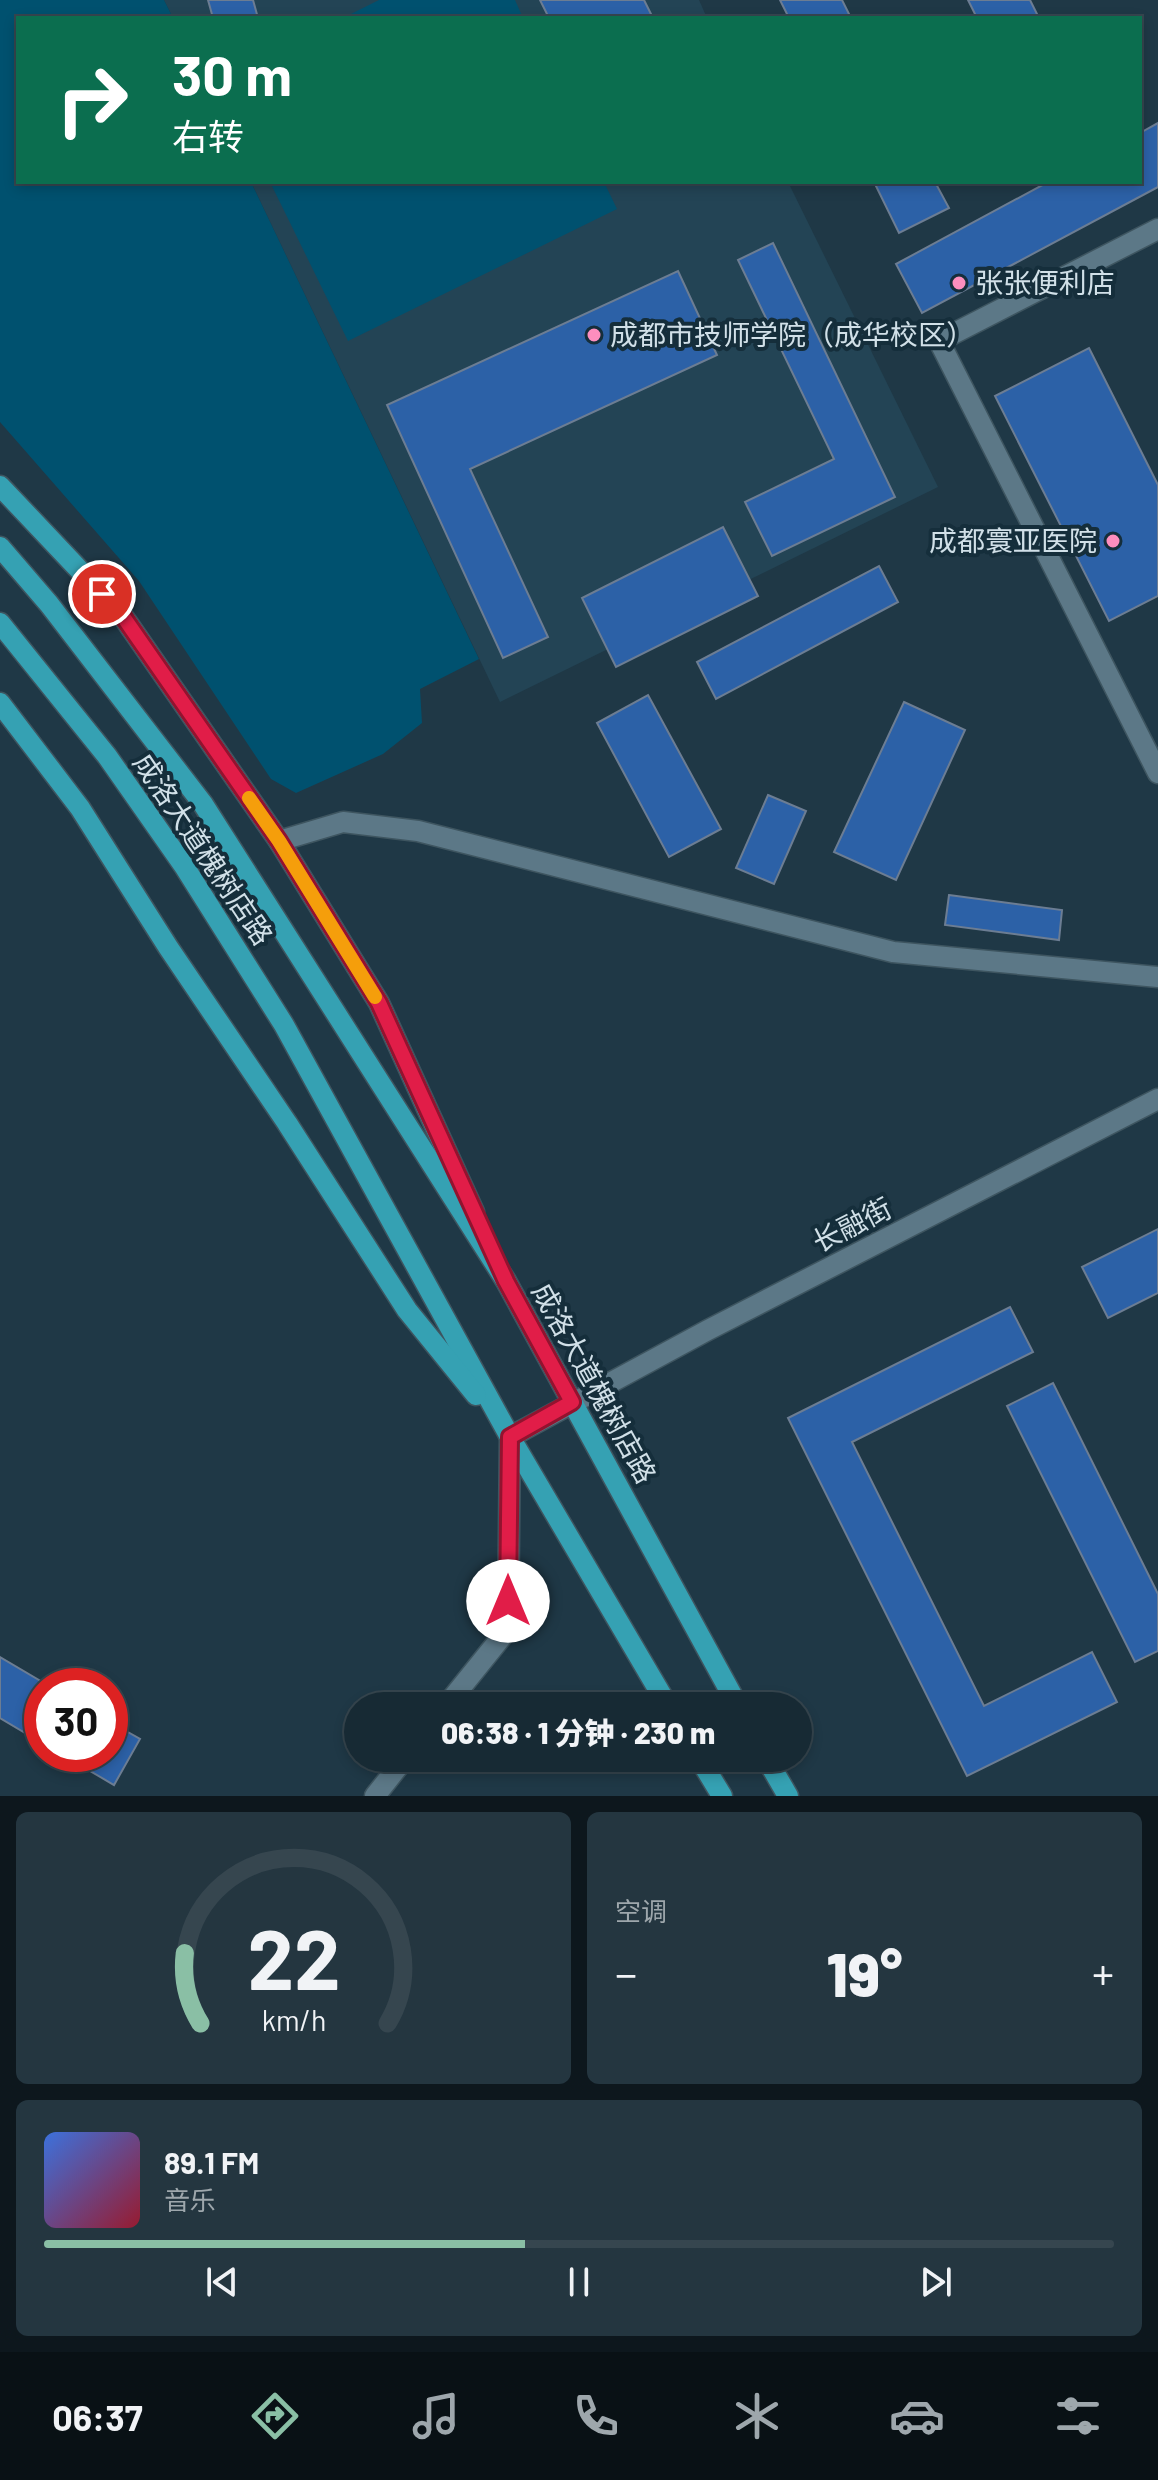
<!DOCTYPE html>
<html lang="zh">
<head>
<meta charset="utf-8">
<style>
  body { margin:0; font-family:Barlow,"Noto Sans SC",sans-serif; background:#243640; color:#f1f3f6; height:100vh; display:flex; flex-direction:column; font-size:30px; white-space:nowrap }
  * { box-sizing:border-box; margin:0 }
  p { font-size:26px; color:#9ea7ac }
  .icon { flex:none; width:44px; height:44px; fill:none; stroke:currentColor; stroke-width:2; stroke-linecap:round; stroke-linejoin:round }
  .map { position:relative; height:1796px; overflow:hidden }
  .side { display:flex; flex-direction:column; gap:16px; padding:16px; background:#0d171d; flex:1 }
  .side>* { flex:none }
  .guide { position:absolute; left:16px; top:16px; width:1126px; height:168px; border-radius:0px; box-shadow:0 4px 12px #0003,0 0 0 2px #36464f; background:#0b6e4f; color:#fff; overflow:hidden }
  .speed { position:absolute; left:24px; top:1668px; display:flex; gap:16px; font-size:40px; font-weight:700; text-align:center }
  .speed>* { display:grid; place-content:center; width:104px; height:104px; border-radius:50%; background:#172a34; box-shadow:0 4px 12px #0003,0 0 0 2px #36464f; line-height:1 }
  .speed .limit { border:12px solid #d22; background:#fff; color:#111 }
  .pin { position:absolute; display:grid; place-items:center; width:68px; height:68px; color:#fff; margin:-34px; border:4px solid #fff; border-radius:50%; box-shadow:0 2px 8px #0007 }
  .me { position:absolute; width:88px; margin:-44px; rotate:0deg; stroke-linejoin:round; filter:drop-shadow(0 0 6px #0008) }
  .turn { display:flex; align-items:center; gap:28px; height:168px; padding:0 24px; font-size:36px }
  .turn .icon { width:104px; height:104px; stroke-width:2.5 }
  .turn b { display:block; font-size:56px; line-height:68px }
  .big { font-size:60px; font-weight:800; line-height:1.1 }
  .side .widget { flex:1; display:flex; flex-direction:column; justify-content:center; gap:12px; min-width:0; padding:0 28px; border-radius:12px; background:#243640 }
  .side .dial { align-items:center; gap:0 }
  .dial svg { height:208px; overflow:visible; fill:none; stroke:#36464f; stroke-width:7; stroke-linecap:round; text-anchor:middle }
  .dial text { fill:#f1f3f6; stroke:none }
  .song { display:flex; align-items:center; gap:24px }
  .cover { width:96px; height:96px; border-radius:12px; background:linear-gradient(135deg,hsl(220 70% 55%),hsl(350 70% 35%)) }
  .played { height:8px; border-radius:4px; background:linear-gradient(90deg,#8abfa5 45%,#36464f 45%) }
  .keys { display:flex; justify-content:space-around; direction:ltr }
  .heat { display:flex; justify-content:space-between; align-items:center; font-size:44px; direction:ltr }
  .side .tiles { flex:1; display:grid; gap:16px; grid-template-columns:1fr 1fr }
  .widget:last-child { grid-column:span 2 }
  .trip { position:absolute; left:344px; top:1692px; width:468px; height:80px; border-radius:40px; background:#172a34; box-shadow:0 4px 12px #0003,0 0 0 2px #36464f; font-weight:800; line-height:80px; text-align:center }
  .tabs { display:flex; height:128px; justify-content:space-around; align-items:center; background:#091115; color:#9ea7ac }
  .tabs .icon { width:56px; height:56px }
  .tabs .active { color:#8abfa5 }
  .tabs b { font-size:36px; color:#f1f3f6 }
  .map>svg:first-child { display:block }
  .built { fill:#234455 }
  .green { fill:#00516f }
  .building { fill:#2c61a7; stroke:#6c7d93; stroke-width:2 }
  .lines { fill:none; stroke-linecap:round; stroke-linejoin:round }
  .minor-casing { stroke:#3e5560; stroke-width:23 }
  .major-casing { stroke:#3e5560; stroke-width:23 }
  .minor { stroke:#5c7887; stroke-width:20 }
  .major { stroke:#35a1b3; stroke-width:20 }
  .route-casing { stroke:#92132f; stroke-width:20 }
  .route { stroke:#e11d48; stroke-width:14 }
  .slow { stroke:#f59e0b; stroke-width:14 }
  .poi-dot { fill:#fd8ebe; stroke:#152e3b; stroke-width:3 }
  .labels { text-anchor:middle; stroke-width:8; stroke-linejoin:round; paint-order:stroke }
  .poi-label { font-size:28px; fill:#d1e0e8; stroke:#152e3b; text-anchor:start }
  .street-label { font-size:28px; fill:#d1e0e8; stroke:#152e3b }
</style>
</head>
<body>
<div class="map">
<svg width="1158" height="1796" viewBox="0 0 1158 1796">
  <rect width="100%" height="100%" fill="#1f3846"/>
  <g class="built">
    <path d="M164 0H699L707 18H173Z"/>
    <path d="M251 182H788L938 487 500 702Z"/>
  </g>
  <g class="green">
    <path d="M0 0H164L173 18H18V182H251L479 659 420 689 422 723 383 754 296 793 271 779 139 581 0 422Z"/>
    <path d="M379 0H515L523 18H343Z"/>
    <path d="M270 182H604L617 209 348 341Z"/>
  </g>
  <g class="building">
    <path d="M208 0H253L258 18H213Z"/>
    <path d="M540 0H644L653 18H549Z"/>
    <path d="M780 0H842L851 18H789Z"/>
    <path d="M968 0H1030L1039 18H977Z"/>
    <path d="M1158 123V187L922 313 896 264 1048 182H1140V133Z"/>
    <path d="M874 182H935L949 208 899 233Z"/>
    <path d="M773 243 895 497 772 556 745 502 834 459 738 260Z"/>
    <path d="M678 271 717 355 470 469 548 637 503 658 387 405Z"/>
    <path d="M1089 348 1158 485V596L1109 621 995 396Z"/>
    <path d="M723 527 758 596 616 667 582 598Z"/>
    <path d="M879 566 898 602 716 699 697 662Z"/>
    <path d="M648 695 721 829 669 857 597 723Z"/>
    <path d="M904 702 965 730 896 880 834 852Z"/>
    <path d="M768 795 806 811 774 884 736 868Z"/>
    <path d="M949 895 1062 910 1059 940 945 925Z"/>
    <path d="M1158 1229V1293L1108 1318 1082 1267Z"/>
    <path d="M1010 1307 1033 1352 852 1442 984 1706 1092 1652 1117 1702 967 1776 788 1418Z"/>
    <path d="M1053 1383 1158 1594V1651L1135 1662 1007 1406Z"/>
    <path d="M0 1657 49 1686H42V1743L0 1718Z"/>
    <path d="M110 1722 140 1739 114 1785 61 1754H110Z"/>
  </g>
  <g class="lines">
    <defs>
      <g id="minor">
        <path d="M1158 229 939 341 1158 773"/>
        <path d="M279 841 343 822 418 831 893 952 1158 977"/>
        <path d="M446 1706 508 1629 510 1437 708 1330 1158 1099"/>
        <path d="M375 1796 405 1758"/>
      </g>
      <g id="major">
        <path d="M0 486 122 615 279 841 379 1003 474 1212"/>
        <path d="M0 547 49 604 203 804 506 1281 738 1706"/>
        <path d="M0 623 107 756 184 866 284 1025 510 1437 668 1706"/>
        <path d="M0 703 80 808 168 947 287 1123 407 1310 476 1395"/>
        <path d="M699 1758 722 1796"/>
        <path d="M766 1758 788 1796"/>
      </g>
    </defs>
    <use href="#minor" class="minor-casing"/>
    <use href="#major" class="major-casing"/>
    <use href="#minor" class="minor"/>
    <use href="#major" class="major"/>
  </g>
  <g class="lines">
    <defs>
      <path id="route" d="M102 594 122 615 279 841 379 1003 506 1281 572 1402 510 1437 508 1601"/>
    </defs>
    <use href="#route" class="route-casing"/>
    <use href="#route" class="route"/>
    <path class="slow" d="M249 798 279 841 375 997"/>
  </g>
  <g class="poi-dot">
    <circle cx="959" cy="283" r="8"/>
    <circle cx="594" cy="335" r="8"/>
    <circle cx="1113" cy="541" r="8"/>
  </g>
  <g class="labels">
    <g class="poi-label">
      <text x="975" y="293">张张便利店</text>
      <text x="610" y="345">成都市技师学院（成华校区）</text>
      <text x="1097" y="551" text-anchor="end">成都寰亚医院</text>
    </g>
    <g class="street-label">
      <text transform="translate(203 849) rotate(56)" y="10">成洛大道槐树店路</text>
      <text transform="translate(852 1225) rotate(-27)" y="10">长融街</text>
      <text transform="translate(594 1383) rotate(61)" y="10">成洛大道槐树店路</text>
    </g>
  </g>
</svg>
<div class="speed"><div class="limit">30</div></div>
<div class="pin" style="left:102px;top:594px;background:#d93025"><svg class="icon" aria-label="arrive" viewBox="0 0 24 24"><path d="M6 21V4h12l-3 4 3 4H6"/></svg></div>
<svg class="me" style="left:508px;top:1601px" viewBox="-20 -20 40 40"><circle r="19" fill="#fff"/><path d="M0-13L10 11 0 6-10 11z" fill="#e11d48"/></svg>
<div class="trip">06:38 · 1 分钟 · 230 m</div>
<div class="guide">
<div class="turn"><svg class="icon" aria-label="right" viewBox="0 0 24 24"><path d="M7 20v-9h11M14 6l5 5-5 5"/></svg><div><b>30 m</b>右转</div></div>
</div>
</div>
<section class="side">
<div class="tiles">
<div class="widget dial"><svg viewBox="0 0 100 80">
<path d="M14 69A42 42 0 1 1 86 69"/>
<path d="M14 69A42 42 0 0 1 8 42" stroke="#8abfa5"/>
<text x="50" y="56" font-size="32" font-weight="700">22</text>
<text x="50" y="72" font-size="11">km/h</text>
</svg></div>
<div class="widget"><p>空调</p>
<div class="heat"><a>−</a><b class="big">19°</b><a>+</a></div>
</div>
<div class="widget">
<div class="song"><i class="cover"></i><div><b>89.1 FM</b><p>音乐</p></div></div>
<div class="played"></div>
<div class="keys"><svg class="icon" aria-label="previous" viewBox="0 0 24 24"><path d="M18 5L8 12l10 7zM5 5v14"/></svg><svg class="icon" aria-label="pause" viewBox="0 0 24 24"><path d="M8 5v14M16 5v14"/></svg><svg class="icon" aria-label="next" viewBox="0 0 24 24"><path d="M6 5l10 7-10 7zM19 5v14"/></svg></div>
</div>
</div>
</section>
<nav class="tabs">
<b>06:37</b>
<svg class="icon active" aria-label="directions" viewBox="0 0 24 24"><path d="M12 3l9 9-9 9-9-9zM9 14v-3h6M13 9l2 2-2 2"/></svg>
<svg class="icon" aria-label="music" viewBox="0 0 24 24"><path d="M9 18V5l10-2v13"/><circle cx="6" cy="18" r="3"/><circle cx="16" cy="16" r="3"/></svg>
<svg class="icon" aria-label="phone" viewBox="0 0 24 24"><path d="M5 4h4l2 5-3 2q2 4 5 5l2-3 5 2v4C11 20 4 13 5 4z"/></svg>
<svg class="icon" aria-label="climate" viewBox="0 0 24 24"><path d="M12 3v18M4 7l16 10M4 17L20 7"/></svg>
<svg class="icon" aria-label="car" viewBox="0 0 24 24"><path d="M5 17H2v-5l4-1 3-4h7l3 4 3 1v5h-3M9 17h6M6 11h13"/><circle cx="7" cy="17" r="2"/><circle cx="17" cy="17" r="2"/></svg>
<svg class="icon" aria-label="filters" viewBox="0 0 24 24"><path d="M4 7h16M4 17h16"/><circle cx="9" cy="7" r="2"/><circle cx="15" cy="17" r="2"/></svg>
</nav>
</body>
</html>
